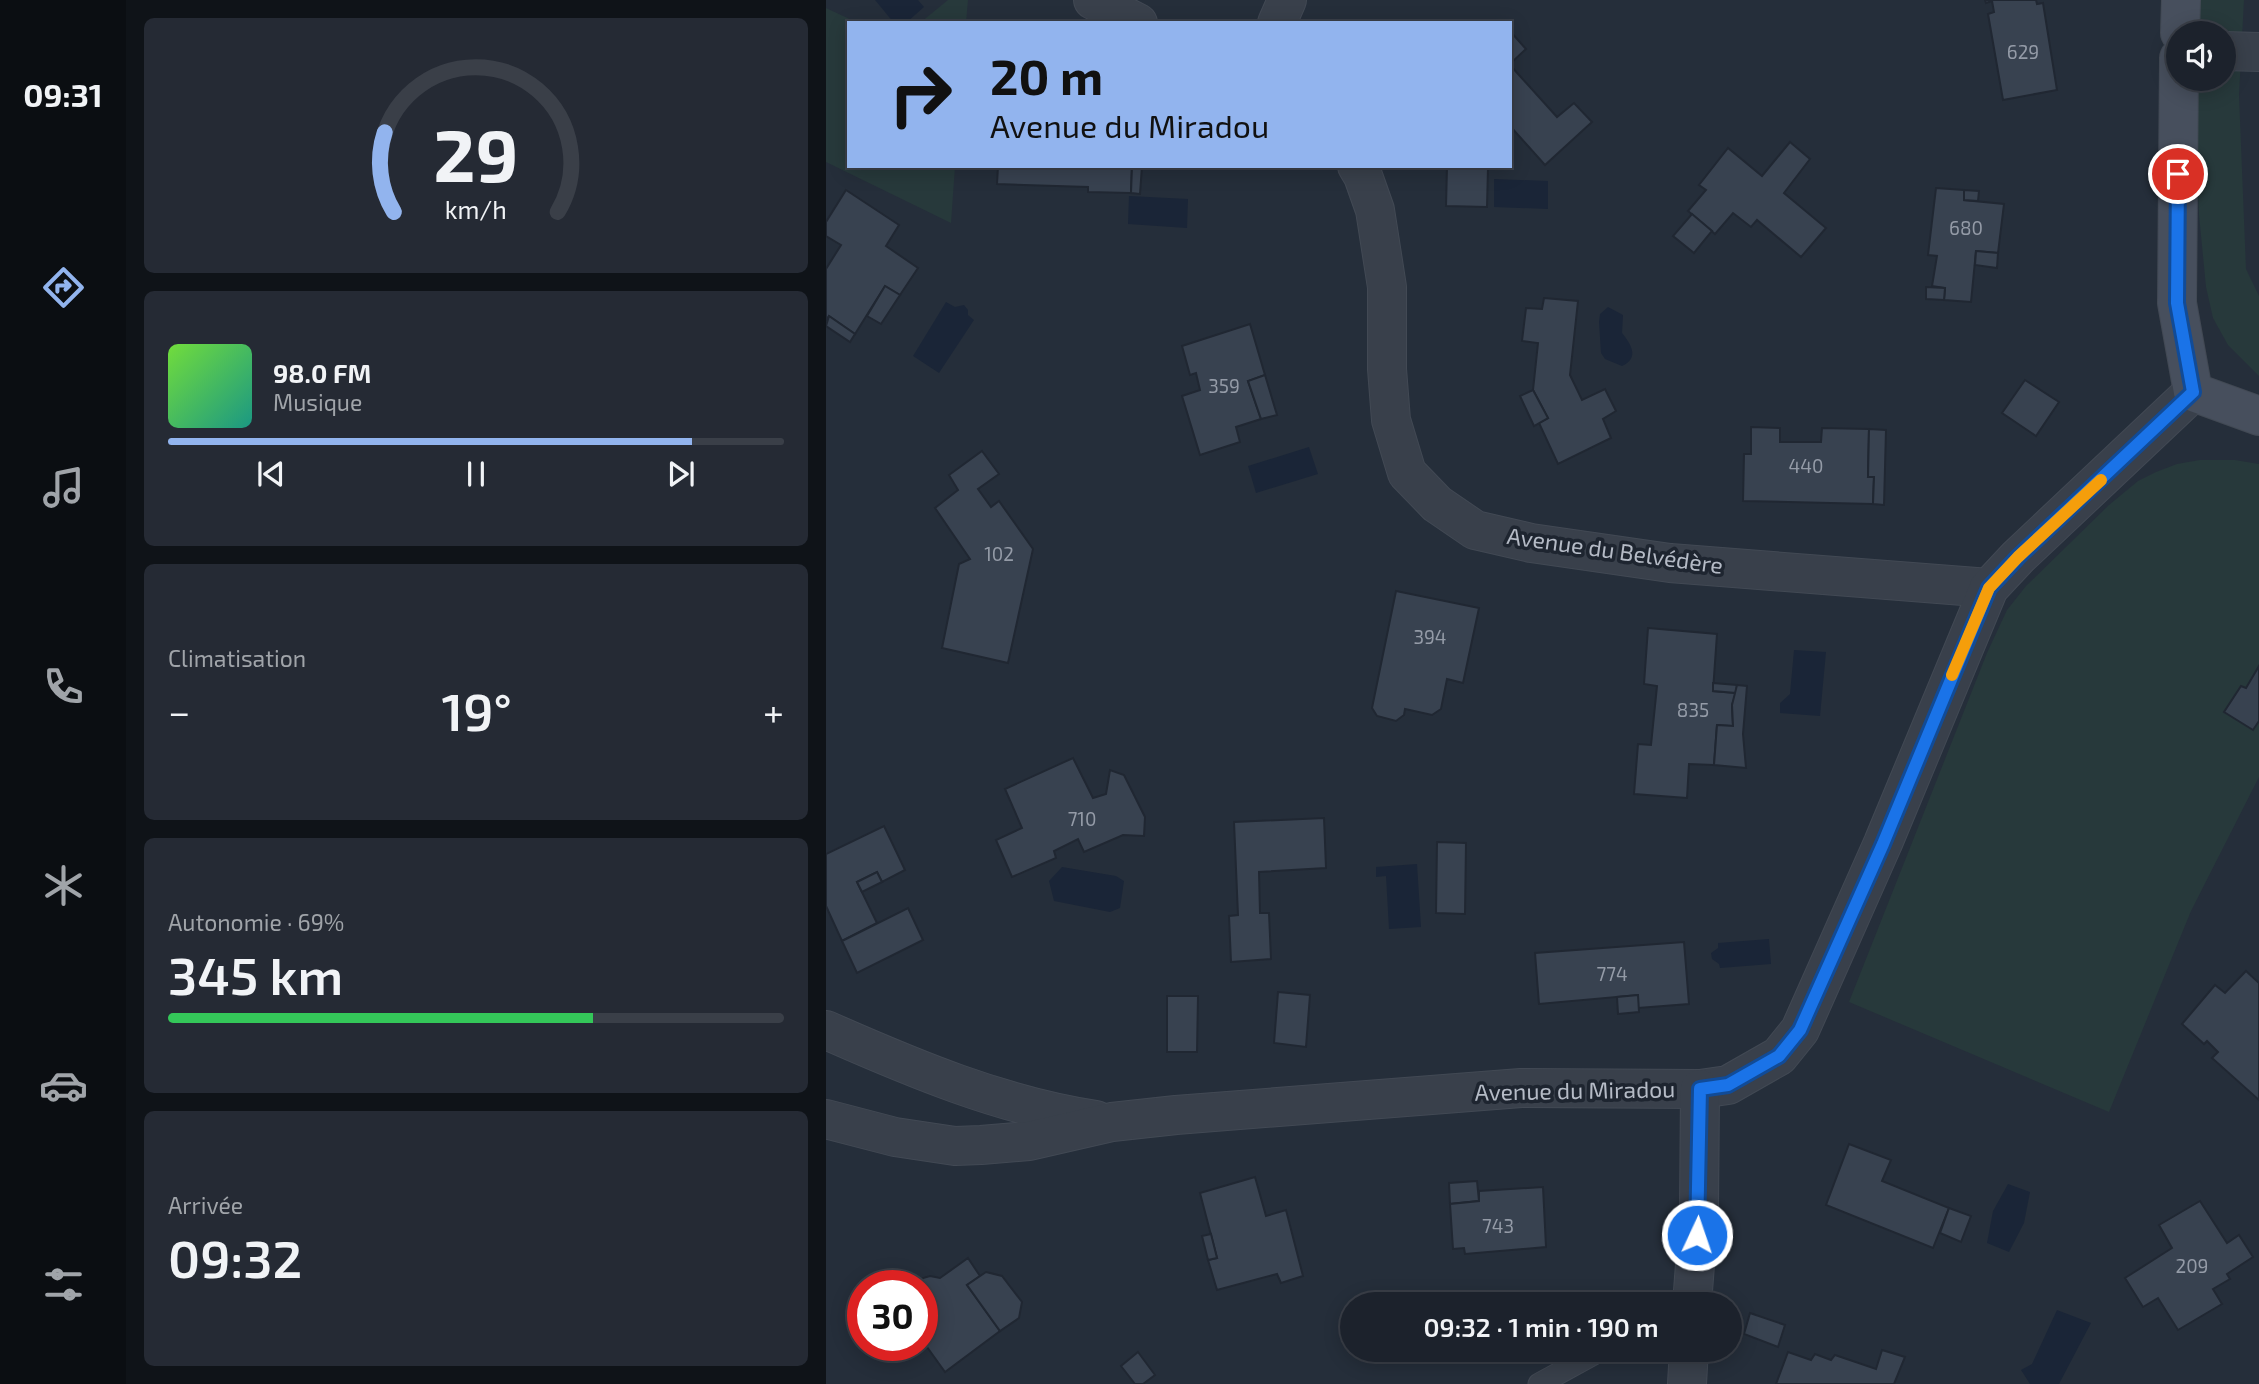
<!DOCTYPE html>
<html lang="fr">
<head>
<meta charset="utf-8">
<style>
  body { margin:0; font-family:"Exo 2",sans-serif; background:#252a34; color:#f1f3f6; height:100vh; display:flex; flex-direction:column; font-size:26px; white-space:nowrap }
  * { box-sizing:border-box; margin:0 }
  p { font-size:23px; color:#a0a4a9 }
  .icon { flex:none; width:38px; height:38px; fill:none; stroke:currentColor; stroke-width:2; stroke-linecap:round; stroke-linejoin:round }
  .map { position:relative; flex:1; overflow:hidden }
  .side { display:flex; flex-direction:column; gap:18px; padding:18px; background:#0f1318; width:700px }
  .side>* { flex:none }
  .banner { position:absolute; left:21px; top:21px; width:665px; height:147px; border-radius:0px; box-shadow:0 4px 18px #0003,0 0 0 2px #3a3f48; background:#92b4ee; color:#111; overflow:hidden }
  .buttons { position:absolute; left:1340px; top:21px; display:grid; gap:14px }
  .buttons a { display:grid; place-items:center; width:70px; height:70px; border-radius:50%; background:#1c222c; box-shadow:0 4px 18px #0003,0 0 0 2px #3a3f48; font-size:35px }
  .speed { position:absolute; left:21px; top:1270px; display:flex; gap:14px; font-size:35px; font-weight:700; text-align:center }
  .speed>* { display:grid; place-content:center; width:91px; height:91px; border-radius:50%; background:#1c222c; box-shadow:0 4px 18px #0003,0 0 0 2px #3a3f48; line-height:1 }
  .speed .limit { border:10px solid #d22; background:#fff; color:#111 }
  .pin { position:absolute; display:grid; place-items:center; width:60px; height:60px; color:#fff; margin:-30px; border:4px solid #fff; border-radius:50%; box-shadow:0 2px 7px #0007 }
  .me { position:absolute; width:77px; margin:-38px; rotate:3deg; stroke-linejoin:round; filter:drop-shadow(0 0 5px #0008) }
  .turn { display:flex; align-items:center; gap:24px; height:147px; padding:0 28px; font-size:32px }
  .turn .icon { width:91px; height:91px; stroke-width:2.5 }
  .turn b { display:block; font-size:49px; line-height:60px }
  .big { font-size:52px; font-weight:600; line-height:1.1 }
  .side .card { flex:1; display:flex; flex-direction:column; justify-content:center; gap:10px; min-width:0; padding:0 24px; border-radius:10px; background:#252a34 }
  .side .dial { align-items:center; gap:0 }
  .dial svg { height:182px; overflow:visible; fill:none; stroke:#3a3f48; stroke-width:7; stroke-linecap:round; text-anchor:middle }
  .dial text { fill:#f1f3f6; stroke:none }
  .song { display:flex; align-items:center; gap:21px }
  .cover { width:84px; height:84px; border-radius:10px; background:linear-gradient(135deg,hsl(100 70% 55%),hsl(170 70% 35%)) }
  .played { height:7px; border-radius:4px; background:linear-gradient(90deg,#92b4ee 85%,#3a3f48 85%) }
  .keys { display:flex; justify-content:space-around; direction:ltr }
  .heat { display:flex; justify-content:space-between; align-items:center; font-size:38px; direction:ltr }
  .charge { height:10px; border-radius:5px; background:linear-gradient(90deg,#34c759 69%,#3a3f48 0) }
  .trip { position:absolute; left:514px; top:1292px; width:402px; height:70px; border-radius:35px; background:#1c222c; box-shadow:0 4px 18px #0003,0 0 0 2px #3a3f48; font-weight:600; line-height:70px; text-align:center }
  main { display:flex; flex:1; min-height:0 }
  .tab-bar { display:flex; flex-direction:column; width:126px; justify-content:space-around; align-items:center; background:#0b0e12; color:#a0a4a9 }
  .tab-bar .icon { width:49px; height:49px }
  .tab-bar .selected { color:#92b4ee }
  .tab-bar b { font-size:32px; color:#f1f3f6 }
  .map>svg:first-child { display:block }
  .green { fill:#27393b }
  .water { fill:#1a2537 }
  .building { fill:#384250; stroke:#202732; stroke-width:2 }
  .lines { fill:none; stroke-linecap:round; stroke-linejoin:round }
  .lane-casing { stroke:#424954; stroke-width:23 }
  .street-casing { stroke:#424954; stroke-width:40 }
  .secondary-casing { stroke:#424954; stroke-width:40 }
  .lane { stroke:#39404b; stroke-width:21 }
  .street { stroke:#39404b; stroke-width:38 }
  .secondary { stroke:#474f5d; stroke-width:38 }
  .route-casing { stroke:#114b97; stroke-width:18 }
  .route { stroke:#1a73e8; stroke-width:12 }
  .slow { stroke:#f59e0b; stroke-width:12 }
  .labels { text-anchor:middle; stroke-width:7; stroke-linejoin:round; paint-order:stroke }
  .number-label { font-size:19px; fill:#949ba7 }
  .street-label { font-size:23px; fill:#b5bbc6; stroke:#1e2530 }
</style>
</head>
<body>
<main>
<nav class="tab-bar">
<b>09:31</b>
<svg class="icon selected" aria-label="directions" viewBox="0 0 24 24"><path d="M12 3l9 9-9 9-9-9zM9 14v-3h6M13 9l2 2-2 2"/></svg>
<svg class="icon" aria-label="music" viewBox="0 0 24 24"><path d="M9 18V5l10-2v13"/><circle cx="6" cy="18" r="3"/><circle cx="16" cy="16" r="3"/></svg>
<svg class="icon" aria-label="phone" viewBox="0 0 24 24"><path d="M5 4h4l2 5-3 2q2 4 5 5l2-3 5 2v4C11 20 4 13 5 4z"/></svg>
<svg class="icon" aria-label="climate" viewBox="0 0 24 24"><path d="M12 3v18M4 7l16 10M4 17L20 7"/></svg>
<svg class="icon" aria-label="car" viewBox="0 0 24 24"><path d="M5 17H2v-5l4-1 3-4h7l3 4 3 1v5h-3M9 17h6M6 11h13"/><circle cx="7" cy="17" r="2"/><circle cx="17" cy="17" r="2"/></svg>
<svg class="icon" aria-label="filters" viewBox="0 0 24 24"><path d="M4 7h16M4 17h16"/><circle cx="9" cy="7" r="2"/><circle cx="15" cy="17" r="2"/></svg>
</nav>
<section class="side">
<div class="card dial"><svg viewBox="0 0 100 80">
<path d="M14 69A42 42 0 1 1 86 69"/>
<path d="M14 69A42 42 0 0 1 10 34" stroke="#92b4ee"/>
<text x="50" y="56" font-size="32" font-weight="700">29</text>
<text x="50" y="72" font-size="11">km/h</text>
</svg></div>
<div class="card">
<div class="song"><i class="cover"></i><div><b>98.0 FM</b><p>Musique</p></div></div>
<div class="played"></div>
<div class="keys"><svg class="icon" aria-label="previous" viewBox="0 0 24 24"><path d="M18 5L8 12l10 7zM5 5v14"/></svg><svg class="icon" aria-label="pause" viewBox="0 0 24 24"><path d="M8 5v14M16 5v14"/></svg><svg class="icon" aria-label="next" viewBox="0 0 24 24"><path d="M6 5l10 7-10 7zM19 5v14"/></svg></div>
</div>
<div class="card"><p>Climatisation</p>
<div class="heat"><a>−</a><b class="big">19°</b><a>+</a></div>
</div>
<div class="card"><p>Autonomie · 69%</p><b class="big">345 km</b><div class="charge"></div></div>
<div class="card"><p>Arrivée</p><b class="big">09:32</b></div>
</section>
<div class="map">
<svg width="1433" height="1384" viewBox="0 0 1433 1384">
  <rect width="100%" height="100%" fill="#252e3a"/>
  <g class="green">
    <path d="M122 0H142L140 23H94Z"/>
    <path d="M1369 0H1418L1413 95 1420 269 1433 296V376L1402 345 1387 318 1380 287 1373 215 1368 79H1398V33H1369Z"/>
    <path d="M0 8 32 23H23V166H129L125 223 0 162Z"/>
    <path d="M1374 460H1409L1433 464V777L1365 911 1283 1112 1023 1002 1161 653 1181 610 1200 586 1283 505 1312 481 1330 472 1351 464Z"/>
  </g>
  <g class="water">
    <path d="M49 0H92L98 7 80 23H68Z"/>
    <path d="M668 179 722 181V209L668 207Z"/>
    <path d="M303 196 362 199 361 228 302 224Z"/>
    <path d="M120 302 129 307 138 305 142 310V315L148 320 113 373 87 356Z"/>
    <path d="M782 307 797 315 796 333C805 344 814 358 796 366L779 359 775 353 773 322 774 314Z"/>
    <path d="M483 447 492 474 430 493 422 466Z"/>
    <path d="M968 650 1000 652 994 716 954 713V703L964 694Z"/>
    <path d="M591 864 595 927 563 929 560 876 550 877V867Z"/>
    <path d="M236 867 290 876 298 881 294 908 284 912 228 901 223 881Z"/>
    <path d="M943 939 945 964 894 968 893 964 886 959 885 953 892 948V943Z"/>
    <path d="M1182 1184 1204 1192 1198 1223 1183 1252 1161 1243 1167 1211Z"/>
    <path d="M1231 1310 1265 1323 1233 1384H1204L1195 1370 1206 1364Z"/>
  </g>
  <g class="building">
    <path d="M1159 0H1210L1211 4 1217 3 1231 90 1177 100 1162 14 1168 12 1166 1 1160 3Z"/>
    <path d="M684 31 700 49 684 64Z"/>
    <path d="M684 65 731 117 748 103 766 122 719 165 684 126Z"/>
    <path d="M964 142 984 159 958 193 1000 228 975 257 931 220 925 227 907 213 889 234 862 211 880 190 873 185 902 148 936 176Z"/>
    <path d="M172 166H306L305 193 262 192V187L171 184Z"/>
    <path d="M306 166H316L314 194 305 193Z"/>
    <path d="M621 167 662 168 661 207 620 206Z"/>
    <path d="M1110 188 1138 190V200L1178 204 1172 253 1150 251 1145 302 1118 300 1119 288 1106 286 1111 256 1102 255Z"/>
    <path d="M20 190 73 225 60 246 92 268 74 295 59 286 29 334 3 316 0 320V269L15 245 0 236V222Z"/>
    <path d="M1138 190 1153 191 1152 201 1138 200Z"/>
    <path d="M866 214 886 231 868 253 847 236Z"/>
    <path d="M1150 251 1172 253 1171 268 1149 265Z"/>
    <path d="M59 286 74 295 55 324 41 316Z"/>
    <path d="M1100 287 1119 288 1118 300 1100 299Z"/>
    <path d="M718 298 752 301 744 375 756 400 779 389 790 411 777 419 785 438 732 464 713 423 722 418 707 390 712 343 696 341 700 308 716 309Z"/>
    <path d="M3 316 29 334 24 342 0 326Z"/>
    <path d="M424 324 439 375 422 381 435 419 410 427 414 442 374 455 356 396 374 390 370 373 364 375 356 346Z"/>
    <path d="M439 375 451 415 435 419 422 381Z"/>
    <path d="M1199 380 1233 402 1210 436 1176 413Z"/>
    <path d="M707 390 722 418 708 426 694 396Z"/>
    <path d="M925 427 954 428V442H995L996 428 1043 429 1042 477H1048L1047 504 917 501 918 454H925Z"/>
    <path d="M1043 429 1060 430 1058 505 1047 504 1048 477H1042Z"/>
    <path d="M156 451 173 474 152 489 165 507 173 501 207 549 182 663 116 648 133 564 144 559 109 508 132 490 123 475Z"/>
    <path d="M570 591 653 608 637 683 621 679 615 709 606 715 579 709 578 715 570 721 551 716 546 708Z"/>
    <path d="M822 628 891 634 887 691 910 693 906 705 907 726 891 725 888 765 863 764 861 798 808 794 812 744 825 745 831 686 818 684Z"/>
    <path d="M1433 666V721L1427 730 1398 712 1415 686 1420 688Z"/>
    <path d="M887 683 911 685 910 693 887 691Z"/>
    <path d="M911 685 921 686 917 734 920 768 888 765 891 725 907 726 906 705Z"/>
    <path d="M247 758 267 798 280 794 284 770 298 775 319 817 318 836 297 835 258 852 252 839 228 851 230 858 186 877 170 840 196 828 179 789Z"/>
    <path d="M498 818 500 868 433 872 434 913H443L445 959 405 962 403 916 412 915 408 822Z"/>
    <path d="M58 826 79 870 56 882 51 872 31 882 51 923 16 941 0 906V854Z"/>
    <path d="M611 842 640 843 639 914 610 913Z"/>
    <path d="M51 872 56 882 36 892 31 882Z"/>
    <path d="M82 908 97 940 31 973 16 941Z"/>
    <path d="M858 942 863 1004 812 1008V995L713 1004 709 953Z"/>
    <path d="M1420 971 1433 983V1100L1386 1058 1392 1052 1381 1041 1378 1044 1356 1024 1389 985 1399 993Z"/>
    <path d="M452 992 484 995 480 1047 448 1043Z"/>
    <path d="M812 995 813 1012 792 1014 791 997Z"/>
    <path d="M341 996H372L371 1052H341Z"/>
    <path d="M1023 1144 1065 1160 1056 1181 1123 1208 1107 1248 1000 1205Z"/>
    <path d="M429 1177 440 1216 460 1210 477 1276 455 1283 451 1274 391 1290 382 1260 391 1258 374 1193Z"/>
    <path d="M651 1181 653 1201 624 1204 623 1183Z"/>
    <path d="M717 1187 720 1247 639 1254 638 1248 627 1249 624 1204 653 1201V1191Z"/>
    <path d="M1374 1201 1401 1243 1413 1235 1427 1257 1401 1274 1404 1279 1387 1289 1396 1304 1352 1330 1332 1298 1317 1307 1299 1278 1346 1248 1333 1225Z"/>
    <path d="M1123 1208 1145 1216 1135 1242 1114 1233Z"/>
    <path d="M385 1234 391 1258 382 1260 376 1236Z"/>
    <path d="M142 1258 154 1276 141 1285 174 1331 119 1372 96 1340V1286H91L97 1278 104 1276 114 1278Z"/>
    <path d="M160 1272 176 1276 196 1302 193 1318 174 1331 141 1285Z"/>
    <path d="M924 1313 959 1325 952 1347 918 1334Z"/>
    <path d="M1056 1350 1079 1357 1068 1384H950L962 1352 985 1360 989 1354 1005 1360 1009 1355 1050 1369Z"/>
    <path d="M312 1352 329 1375 317 1384H309L295 1366Z"/>
  </g>
  <g class="lines">
    <defs>
      <path id="lane" d="M713 1384 777 1349"/>
      <g id="street">
        <path d="M267 0 312 23"/>
        <path d="M451 23 461 0"/>
        <path d="M1398 51 1433 52"/>
        <path d="M531 166 537 176 549 210 561 287V369L565 420 581 473 611 504 649 530 705 543 844 563 1163 588"/>
        <path d="M0 1030C86 1068 176 1106 270 1120"/>
        <path d="M0 1119 69 1137 129 1146 155 1145 203 1141 286 1122 350 1115 695 1088 874 1089 902 1085 953 1056 974 1030 1057 843 1163 588 1192 557 1367 392"/>
        <path d="M866 1304 873 1212 874 1089"/>
        <path d="M861 1384 863 1349"/>
      </g>
      <g id="secondary">
        <path d="M1354 33 1355 0"/>
        <path d="M1353 58 1351 303 1367 392 1433 416"/>
      </g>
    </defs>
    <use href="#lane" class="lane-casing"/>
    <use href="#street" class="street-casing"/>
    <use href="#secondary" class="secondary-casing"/>
    <use href="#lane" class="lane"/>
    <use href="#street" class="street"/>
    <use href="#secondary" class="secondary"/>
  </g>
  <g class="lines">
    <defs>
      <path id="route" d="M871 1235 874 1089 902 1085 953 1056 974 1030 1057 844 1163 588 1192 557 1367 392 1351 303 1352 174"/>
    </defs>
    <use href="#route" class="route-casing"/>
    <use href="#route" class="route"/>
    <path class="slow" d="M1126 675 1163 588 1192 557 1275 480"/>
  </g>
  <g class="labels">
    <g class="number-label">
      <text x="1197" y="59">629</text>
      <text x="1140" y="235">680</text>
      <text x="398" y="393">359</text>
      <text x="980" y="473">440</text>
      <text x="173" y="561">102</text>
      <text x="604" y="644">394</text>
      <text x="867" y="717">835</text>
      <text x="256" y="826">710</text>
      <text x="786" y="981">774</text>
      <text x="672" y="1233">743</text>
      <text x="1366" y="1273">209</text>
    </g>
    <g class="street-label">
      <text transform="translate(789 551) rotate(8)" y="8">Avenue du Belvédère</text>
      <text transform="translate(749 1091) rotate(-1)" y="8">Avenue du Miradou</text>
    </g>
  </g>
</svg>
<div class="buttons">
<a><svg class="icon" aria-label="sound" viewBox="0 0 24 24"><path d="M4 9h4l5-4v14l-5-4H4zM17 9q2 3 0 6"/></svg></a>
</div>
<div class="speed"><div class="limit">30</div></div>
<div class="pin" style="left:1352px;top:174px;background:#d93025"><svg class="icon" aria-label="arrive" viewBox="0 0 24 24"><path d="M6 21V4h12l-3 4 3 4H6"/></svg></div>
<svg class="me" style="left:871px;top:1235px" viewBox="-20 -20 40 40"><circle r="17" fill="#1a73e8" stroke="#fff" stroke-width="3"/><path d="M0-11L8 9 0 5-8 9z" fill="#fff"/></svg>
<div class="trip">09:32 · 1 min · 190 m</div>
<div class="banner">
<div class="turn"><svg class="icon" aria-label="right" viewBox="0 0 24 24"><path d="M7 20v-9h11M14 6l5 5-5 5"/></svg><div><b>20 m</b>Avenue du Miradou</div></div>
</div>
</div>
</main>
</body>
</html>
